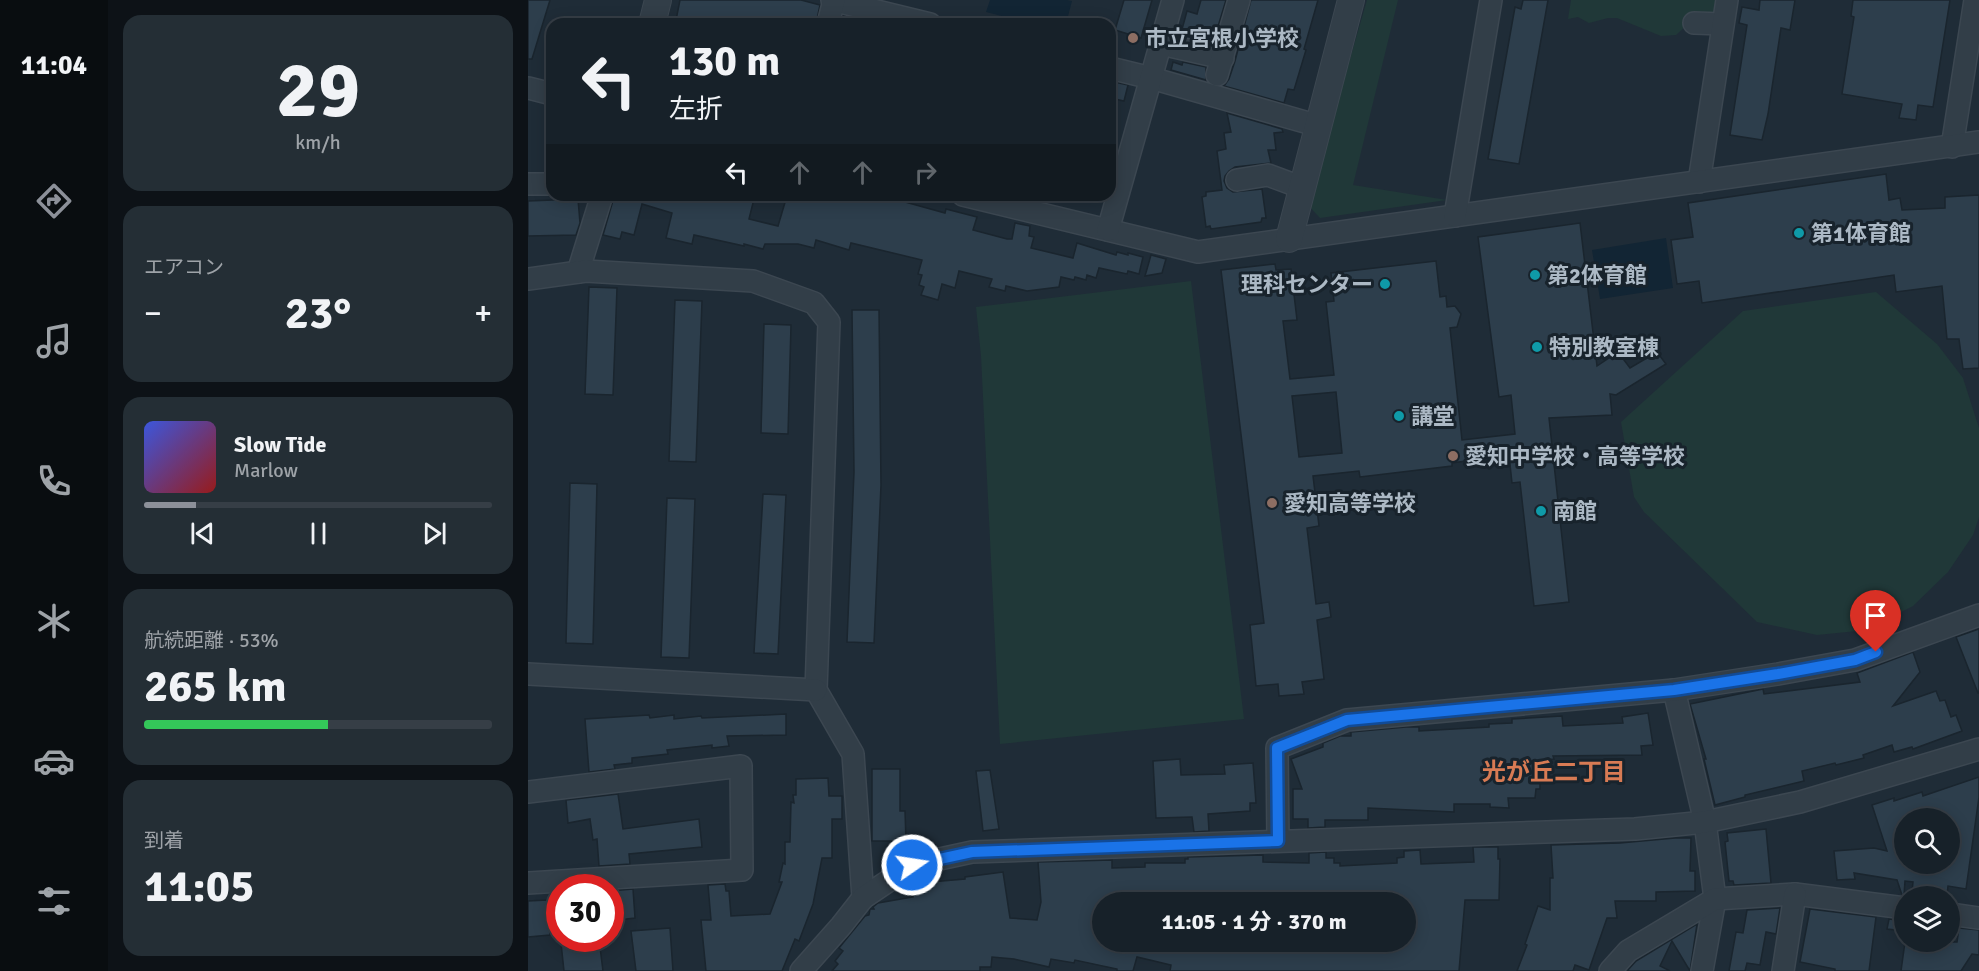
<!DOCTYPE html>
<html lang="ja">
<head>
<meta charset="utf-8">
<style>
  body { margin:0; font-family:Signika,"Noto Sans JP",sans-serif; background:#242e35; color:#f1f3f6; height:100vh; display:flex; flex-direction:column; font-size:22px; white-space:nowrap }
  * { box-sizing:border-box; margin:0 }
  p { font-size:20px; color:#9ea3a8 }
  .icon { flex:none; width:33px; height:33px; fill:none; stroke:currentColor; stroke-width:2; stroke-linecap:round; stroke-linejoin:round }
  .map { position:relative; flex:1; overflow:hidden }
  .details { display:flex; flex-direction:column; gap:15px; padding:15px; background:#0d1217; width:420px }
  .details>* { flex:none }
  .top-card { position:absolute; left:18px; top:18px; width:570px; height:183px; border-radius:18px; box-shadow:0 3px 15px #0003,0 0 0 2px #363e46; background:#172129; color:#f1f3f6; overflow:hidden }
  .buttons { position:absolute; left:1366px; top:808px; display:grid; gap:12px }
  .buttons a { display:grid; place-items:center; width:66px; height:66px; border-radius:50%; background:#172129; box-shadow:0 3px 15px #0003,0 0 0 2px #363e46; font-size:30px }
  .speed { position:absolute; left:18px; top:874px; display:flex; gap:12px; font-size:30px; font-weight:700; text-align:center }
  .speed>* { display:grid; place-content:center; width:78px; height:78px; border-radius:50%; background:#172129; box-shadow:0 3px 15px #0003,0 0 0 2px #363e46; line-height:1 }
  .speed .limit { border:9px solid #d22; background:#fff; color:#111 }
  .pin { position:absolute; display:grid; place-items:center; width:51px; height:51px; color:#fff; margin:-62px -26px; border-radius:50% 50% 50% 0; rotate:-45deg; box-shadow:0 0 6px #0007 }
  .pin .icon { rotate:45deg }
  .me { position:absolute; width:66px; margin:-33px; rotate:77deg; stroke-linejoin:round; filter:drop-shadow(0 0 4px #0008) }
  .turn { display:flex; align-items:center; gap:21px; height:126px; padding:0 24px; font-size:27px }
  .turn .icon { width:78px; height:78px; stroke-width:2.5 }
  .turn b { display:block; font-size:42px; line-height:51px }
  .lanes { display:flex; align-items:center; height:57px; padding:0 24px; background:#0003; justify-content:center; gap:30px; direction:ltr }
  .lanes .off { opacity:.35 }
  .big { font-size:45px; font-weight:700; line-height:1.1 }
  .details .tile { flex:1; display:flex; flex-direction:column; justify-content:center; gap:9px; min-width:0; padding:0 21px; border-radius:18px; background:#242e35 }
  .details .dial { align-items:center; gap:0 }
  .dial b { font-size:78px; line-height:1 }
  .song { display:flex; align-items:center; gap:18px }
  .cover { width:72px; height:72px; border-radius:9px; background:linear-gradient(135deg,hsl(230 70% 55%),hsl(0 70% 35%)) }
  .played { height:6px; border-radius:3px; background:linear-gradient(90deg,#8c9099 15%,#363e46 15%) }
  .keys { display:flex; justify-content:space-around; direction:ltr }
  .heat { display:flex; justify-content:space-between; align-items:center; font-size:33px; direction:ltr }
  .charge { height:9px; border-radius:4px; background:linear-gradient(90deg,#34c759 53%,#363e46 0) }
  .trip { position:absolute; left:564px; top:892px; width:324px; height:60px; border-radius:30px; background:#172129; box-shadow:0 3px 15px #0003,0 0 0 2px #363e46; font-weight:700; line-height:60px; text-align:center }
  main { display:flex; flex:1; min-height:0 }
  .tabs { display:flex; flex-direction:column; width:108px; justify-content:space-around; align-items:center; background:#090d10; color:#9ea3a8 }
  .tabs .icon { width:42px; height:42px }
  .tabs .selected { color:#8c9099 }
  .tabs b { font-size:27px; color:#f1f3f6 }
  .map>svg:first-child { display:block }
  .green { fill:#203838 }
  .water { fill:#122534 }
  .building { fill:#2d3e4c; stroke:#1a252e; stroke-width:1.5; fill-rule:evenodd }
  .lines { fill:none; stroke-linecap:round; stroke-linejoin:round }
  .minor-casing { stroke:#3c4751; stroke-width:24 }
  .tertiary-casing { stroke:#3c4751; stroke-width:28 }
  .minor { stroke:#323e48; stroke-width:21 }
  .tertiary { stroke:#323e48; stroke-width:26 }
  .route-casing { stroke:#114b97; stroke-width:15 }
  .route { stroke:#1a73e8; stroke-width:10 }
  .education-dot { fill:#8d6e63; stroke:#18232c; stroke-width:2 }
  .culture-dot { fill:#0f9aa8; stroke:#18232c; stroke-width:2 }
  .labels { text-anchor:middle; stroke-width:6; stroke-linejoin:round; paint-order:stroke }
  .poi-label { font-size:22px; font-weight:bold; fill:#acb9c5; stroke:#18232c; text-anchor:start }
  .neighbourhood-label { font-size:24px; font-weight:bold; fill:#d87b54; stroke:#18232c }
</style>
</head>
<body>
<main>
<nav class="tabs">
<b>11:04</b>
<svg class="icon selected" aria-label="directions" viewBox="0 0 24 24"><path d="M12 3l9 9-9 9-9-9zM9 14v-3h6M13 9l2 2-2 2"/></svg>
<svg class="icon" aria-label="music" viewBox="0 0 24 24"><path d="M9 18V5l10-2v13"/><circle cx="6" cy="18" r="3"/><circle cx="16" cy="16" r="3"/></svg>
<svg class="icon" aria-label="phone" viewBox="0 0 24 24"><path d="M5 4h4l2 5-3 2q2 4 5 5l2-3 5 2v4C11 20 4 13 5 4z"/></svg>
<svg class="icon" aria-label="climate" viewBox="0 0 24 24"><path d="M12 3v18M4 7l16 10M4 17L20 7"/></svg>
<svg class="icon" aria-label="car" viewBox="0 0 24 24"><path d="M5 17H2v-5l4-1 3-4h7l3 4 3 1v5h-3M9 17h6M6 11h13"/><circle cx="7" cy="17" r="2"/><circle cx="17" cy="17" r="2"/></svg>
<svg class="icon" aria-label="filters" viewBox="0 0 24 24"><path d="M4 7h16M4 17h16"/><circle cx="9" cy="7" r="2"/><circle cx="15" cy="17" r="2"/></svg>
</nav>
<section class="details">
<div class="tile dial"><b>29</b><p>km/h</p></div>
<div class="tile"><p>エアコン</p>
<div class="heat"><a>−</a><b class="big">23°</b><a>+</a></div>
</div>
<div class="tile">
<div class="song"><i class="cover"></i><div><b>Slow Tide</b><p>Marlow</p></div></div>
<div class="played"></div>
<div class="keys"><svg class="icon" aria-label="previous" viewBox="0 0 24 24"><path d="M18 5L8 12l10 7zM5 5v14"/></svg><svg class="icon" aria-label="pause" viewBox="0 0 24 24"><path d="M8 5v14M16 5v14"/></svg><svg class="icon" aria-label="next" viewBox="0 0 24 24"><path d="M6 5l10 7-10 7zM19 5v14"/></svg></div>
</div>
<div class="tile"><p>航続距離 · 53%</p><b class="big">265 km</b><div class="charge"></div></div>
<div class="tile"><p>到着</p><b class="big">11:05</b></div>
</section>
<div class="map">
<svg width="1451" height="971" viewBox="0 0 1451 971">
  <rect width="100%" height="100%" fill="#1f2c37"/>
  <g class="green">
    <path d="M839 0H870L825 185 919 200 792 218 780 205Z"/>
    <path d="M1043 0H1189L1186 18 1160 24 1148 35 1133 36 1089 18H1080L1061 23 1050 17 1040 19Z"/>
    <path d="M663 281 716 719 472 744 453 356 448 307Z"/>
    <path d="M1348 292 1409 344 1435 378 1451 428V517L1445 535 1420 572 1385 606 1353 622 1329 631 1289 635 1229 622 1116 512 1106 497 1093 422 1215 311Z"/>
  </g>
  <g class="water">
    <path d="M462 0H539L544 1 538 24H504L458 12Z"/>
    <path d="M1138 238 1145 288 1072 299 1064 250Z"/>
  </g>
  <g class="building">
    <path d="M0 0H22L4 59H0Z"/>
    <path d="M152 0H273L292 5 288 24H160L148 20Z"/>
    <path d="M596 0H624L613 38 587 30Z"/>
    <path d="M673 0H698L685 43 653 33 659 11 669 14Z"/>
    <path d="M723 0H790L776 49 778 50 766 90 760 89 756 103 696 86 701 79 707 61Z"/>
    <path d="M995 0H1020L991 164 960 159 987 7 993 9Z"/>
    <path d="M1232 0H1267L1262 30 1253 28 1240 114 1234 140 1202 135 1219 25 1211 23 1214 7 1231 10Z"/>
    <path d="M1325 0H1422L1405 107 1390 105 1388 120 1371 118 1374 104 1314 94 1326 17 1323 16Z"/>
    <path d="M315 16 341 22V24H313Z"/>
    <path d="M645 62 654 65 655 62 678 67V80L643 70Z"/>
    <path d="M582 81 600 85 596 101 582 98Z"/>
    <path d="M699 113 754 129 755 132 746 133 748 150H740L743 163 707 167 701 171 697 176 696 181 699 188 705 192 734 189 738 218H734L733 222 683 229 682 226 678 227 674 197 678 196V192L694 190 689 151 698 149 696 133 703 132Z"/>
    <path d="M1358 174 1361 200 1372 198 1374 210 1417 208V197L1451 195V368L1435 369 1431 339H1419L1414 286 1368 292 1366 275 1174 303 1171 281 1149 284 1143 240 1165 237 1160 203Z"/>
    <path d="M100 195H221V198L226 199 221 219 250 226 258 199 266 201 268 195H366L378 198 377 202 417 213 418 209 449 217 445 230 479 239H484L487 223 502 226 501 236 506 237 503 248 545 258 549 243 588 255 589 252 600 255V253L615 257 611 274 600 271 599 274 571 268 568 278 559 275 558 280 547 277 546 280 533 277 531 287 499 291 478 286 477 291 461 287 464 279 431 271 427 288 414 284 410 300 393 295 396 287 391 285 394 275 390 274 394 260 323 243 321 250 288 240 286 248 270 244H237L235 249 216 244V246L166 235 164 244 138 238 144 213 114 204 106 235 94 232 92 239 75 235 86 197H99Z"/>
    <path d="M50 199 52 223 48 235 0 236V201Z"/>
    <path d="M1052 223 1069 366 1090 352 1102 368 1129 352 1138 364 1088 395 1082 394 1084 415 1021 418 1041 602 1006 606 992 482 984 483 981 455 924 463V466L832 477 831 471 785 476 791 526 779 528 788 604 801 602 803 617 789 620 796 679 774 682 776 694 751 696 750 684 728 686 722 625 736 623 693 270 747 264 748 270 763 269 769 320 755 321 762 379 806 375 798 302 806 301 803 273 908 261 912 297 918 296 919 307 927 306 933 314 929 327 922 328 934 440 987 434 983 395 971 397 950 237ZM808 392 814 453 771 457 764 396Z"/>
    <path d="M623 255 638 259 634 273 617 276Z"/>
    <path d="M61 287 89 288 85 395 57 394Z"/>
    <path d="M147 300 174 301 168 462 141 461Z"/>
    <path d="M324 310H351L353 485 346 643 319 642 326 472Z"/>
    <path d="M236 324 263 325 260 434 233 433Z"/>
    <path d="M42 483 69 484 65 644 38 643Z"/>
    <path d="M235 494 258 495 250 654 226 653Z"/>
    <path d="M139 498 167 499 161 658 133 657Z"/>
    <path d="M1451 629V693H1450L1428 637Z"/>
    <path d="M1385 652 1392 672 1365 706 1408 691 1412 701 1417 700 1423 717 1428 715 1434 731 1385 749 1384 747 1366 752 1364 745 1335 755 1336 758 1308 765 1307 763 1274 771 1276 781 1217 795V797L1187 805 1176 759H1178L1162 704 1235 689 1236 694 1332 682 1329 673Z"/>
    <path d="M1120 713 1125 745 1113 746 1114 755 1025 756 1026 759 1012 760V789H1008L1007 798H980L981 808 962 807V804H926V812L840 808V820H797V827L780 828V819H765V789H774L763 759 795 747V743L812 736H823V732L878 727H891V731L961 727V724L984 723V719L1034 716 1035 726 1095 723 1094 717Z"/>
    <path d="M258 714V735L199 736 201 746 184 748V745L139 750 140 754 104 758V763L86 765 87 769 61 772 57 719 121 715 122 718 146 715V719L173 716 174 718Z"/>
    <path d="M652 759 653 775 697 774 696 765 725 763 728 803H722V811L680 814 681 831 666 832 664 817 628 818 625 761Z"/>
    <path d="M344 769H372V811H377L378 841H344Z"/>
    <path d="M462 770 471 829 455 831 448 771Z"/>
    <path d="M1451 777V797L1438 889 1420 886 1419 895 1384 892 1385 882 1377 881 1376 895H1374L1369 880 1326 873 1327 879 1309 880 1306 851 1346 848 1359 851 1344 805 1366 798V801L1394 792 1395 796ZM1377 819H1422V864H1377Z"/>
    <path d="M300 778 301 796H314V819H304V858H294L285 904 271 941 267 939 254 971H178L173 920H183L180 885 197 884 198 891H201L203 916 242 914 254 882H251L255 863 257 864V842H262L263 802 266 803 265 795H268V779Z"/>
    <path d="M90 794 95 829 171 819 174 847 101 854 102 864 71 866 69 839 65 840 62 819 40 823 38 800Z"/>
    <path d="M1238 829 1243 883 1206 885 1205 881H1201L1197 842 1200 841 1199 833Z"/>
    <path d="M1147 838H1163L1162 871H1167V891L1128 892V901H1087L1089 918H1079L1061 970 1047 965 1045 971H989L999 945 997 944 1010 906 1022 910V878H1025L1023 845 1092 843Z"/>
    <path d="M945 847H970V859H972L971 900H937L931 971H642L643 965 609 957 605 971H589V969L547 960 546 963 523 959 521 967 486 959 464 957 463 967H452V971H304L310 964 307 961 315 951 311 948 337 916 341 915 342 909H346L345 907 350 903 385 897 383 883 403 880V882L437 879V877L475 872 482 918 509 920 513 902 510 862 584 860V868L617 867V863H657V859H660V857L735 855V862L781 863V853L798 852V858H806V863H812V866L869 863V858L876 857V851L892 850 893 864 946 862ZM823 898V903H878V942H574V903H740V901H775V899Z"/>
    <path d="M105 889 107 918 82 921V891Z"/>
    <path d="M19 900 22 935 0 937V901Z"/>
    <path d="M1252 908 1248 934 1238 932 1232 965 1219 963 1217 971H1201L1208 932 1215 933 1219 910Z"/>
    <path d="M1282 909 1348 917 1341 971H1307V969L1272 962Z"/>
    <path d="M1361 919 1377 921V931L1359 929Z"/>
    <path d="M1169 924 1162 971 1144 941 1132 966 1142 971H1099L1108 961Z"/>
    <path d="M142 928 145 971H108L103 931Z"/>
    <path d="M1431 928 1451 930V955L1444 954 1433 971H1373L1377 942H1429Z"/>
    <path d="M71 939 75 971H36L33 943Z"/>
  </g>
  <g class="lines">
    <defs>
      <g id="minor">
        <path d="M304 0 402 24"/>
        <path d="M1166 23 1195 24"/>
        <path d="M300 24 306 0"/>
        <path d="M633 44 695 58"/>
        <path d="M582 68 623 78 791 126"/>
        <path d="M689 75 711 0"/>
        <path d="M0 88 24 94"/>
        <path d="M1424 147 1447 0"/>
        <path d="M709 180 740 175 775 188"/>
        <path d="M1171 182 1199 0"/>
        <path d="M0 184H24"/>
        <path d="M435 195 670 252 1451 142"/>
        <path d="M927 216 963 0"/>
        <path d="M580 230 645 0"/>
        <path d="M50 272 74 195"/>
        <path d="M0 279 58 271 225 281 286 303 301 322 288 690 325 754 335 898"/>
        <path d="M0 674 288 690"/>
        <path d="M1146 690 1177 822 1187 899 1174 971"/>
        <path d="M0 792 213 766 214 870 0 883"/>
        <path d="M750 841 749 748 819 720 1146 690 1250 674 1327 660 1451 615"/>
        <path d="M1422 914 1451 918"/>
        <path d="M273 971 313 926 335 898 384 865 444 852 1107 829 1177 822 1272 802 1451 749"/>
        <path d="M1082 971 1100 951 1187 899 1267 894 1377 908"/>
        <path d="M1255 971 1267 894"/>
      </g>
      <g id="tertiary">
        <path d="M124 24 130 0"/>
        <path d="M761 239 823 0"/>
      </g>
    </defs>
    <use href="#minor" class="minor-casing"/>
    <use href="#tertiary" class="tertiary-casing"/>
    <use href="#minor" class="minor"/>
    <use href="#tertiary" class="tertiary"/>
  </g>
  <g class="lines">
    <defs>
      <path id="route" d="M384 865 444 852 750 841 749 748 819 720 1146 690 1250 674 1327 660 1348 652"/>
    </defs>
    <use href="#route" class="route-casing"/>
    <use href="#route" class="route"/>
  </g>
  <g class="education-dot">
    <circle cx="605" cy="38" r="6"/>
    <circle cx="925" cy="456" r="6"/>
    <circle cx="744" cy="503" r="6"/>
  </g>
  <g class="culture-dot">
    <circle cx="1271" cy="233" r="6"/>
    <circle cx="1007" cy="275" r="6"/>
    <circle cx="857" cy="284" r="6"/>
    <circle cx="1009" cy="347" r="6"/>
    <circle cx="871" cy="416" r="6"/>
    <circle cx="1013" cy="511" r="6"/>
  </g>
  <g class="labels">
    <g class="poi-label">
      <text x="617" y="46">市立宮根小学校</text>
      <text x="1283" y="241">第1体育館</text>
      <text x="1019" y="283">第2体育館</text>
      <text x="845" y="292" text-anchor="end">理科センター</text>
      <text x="1021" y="355">特別教室棟</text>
      <text x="883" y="424">講堂</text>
      <text x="937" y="464">愛知中学校・高等学校</text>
      <text x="756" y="511">愛知高等学校</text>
      <text x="1025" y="519">南館</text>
    </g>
    <g class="neighbourhood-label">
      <text x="1026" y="780">光が丘二丁目</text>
    </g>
  </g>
</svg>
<div class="buttons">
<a><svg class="icon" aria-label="search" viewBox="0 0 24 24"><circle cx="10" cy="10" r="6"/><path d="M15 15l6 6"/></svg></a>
<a><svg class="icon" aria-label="layers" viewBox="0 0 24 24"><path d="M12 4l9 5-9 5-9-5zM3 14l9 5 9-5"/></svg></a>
</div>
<div class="speed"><div class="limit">30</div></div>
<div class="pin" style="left:1348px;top:652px;background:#d93025"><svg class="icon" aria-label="arrive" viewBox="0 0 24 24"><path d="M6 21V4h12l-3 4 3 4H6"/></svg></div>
<svg class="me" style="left:384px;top:865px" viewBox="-20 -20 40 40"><circle r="17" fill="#1a73e8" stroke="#fff" stroke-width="3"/><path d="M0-11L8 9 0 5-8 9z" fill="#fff"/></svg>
<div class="trip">11:05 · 1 分 · 370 m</div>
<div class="top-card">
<div class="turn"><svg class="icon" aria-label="left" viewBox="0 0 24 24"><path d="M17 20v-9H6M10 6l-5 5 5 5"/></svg><div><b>130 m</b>左折</div></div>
<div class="lanes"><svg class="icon" aria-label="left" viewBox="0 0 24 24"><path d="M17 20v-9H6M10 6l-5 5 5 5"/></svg><svg class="icon off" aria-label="ahead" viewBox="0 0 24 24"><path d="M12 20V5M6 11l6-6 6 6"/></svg><svg class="icon off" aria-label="ahead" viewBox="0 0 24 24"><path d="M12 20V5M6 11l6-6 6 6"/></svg><svg class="icon off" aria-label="right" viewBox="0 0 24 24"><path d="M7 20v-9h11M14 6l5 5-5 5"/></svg></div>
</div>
</div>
</main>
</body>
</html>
